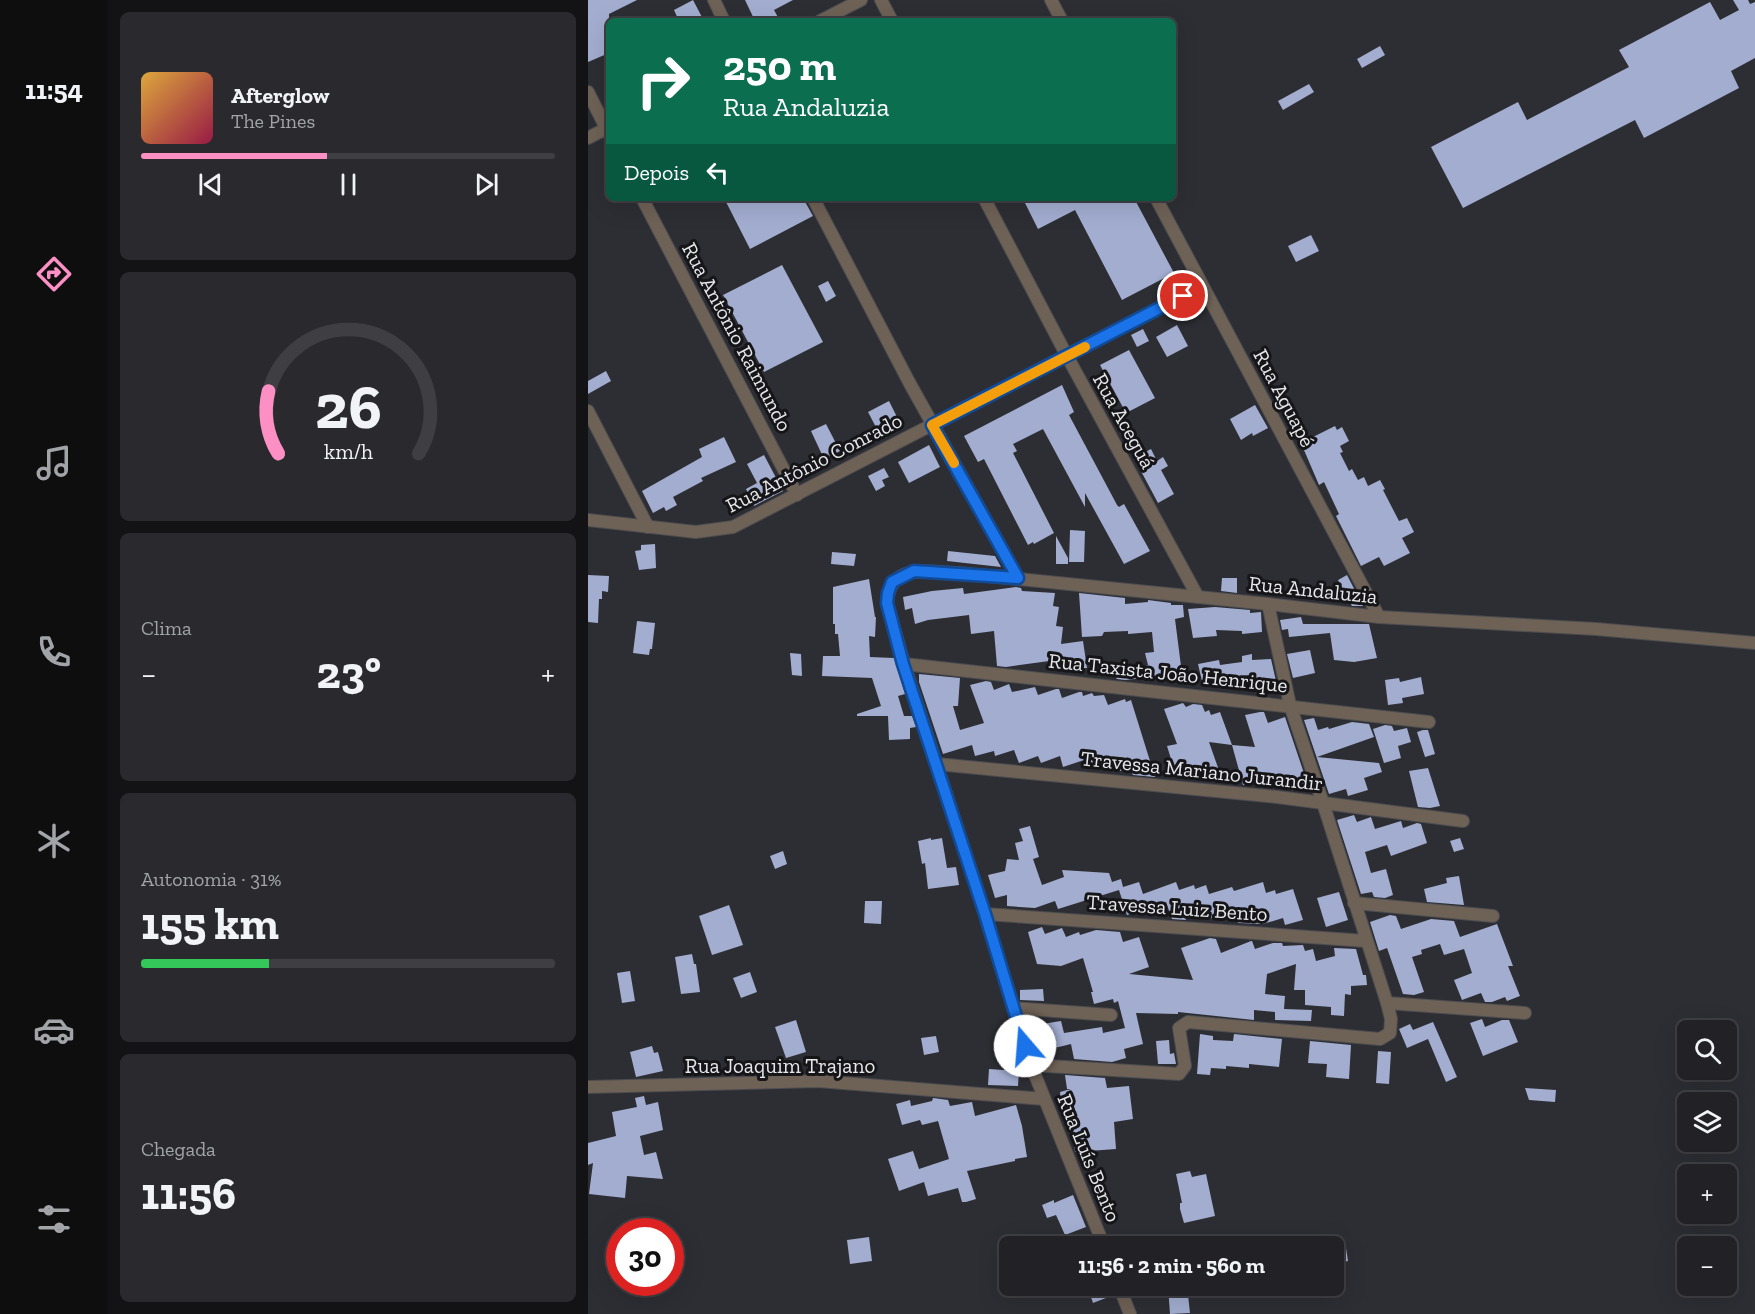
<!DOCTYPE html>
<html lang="pt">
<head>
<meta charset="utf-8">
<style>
  body { margin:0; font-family:"Zilla Slab",serif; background:#2a2a2e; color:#f1f3f6; height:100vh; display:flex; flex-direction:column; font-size:22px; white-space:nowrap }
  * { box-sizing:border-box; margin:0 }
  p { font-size:20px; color:#a2a4a7 }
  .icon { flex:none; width:33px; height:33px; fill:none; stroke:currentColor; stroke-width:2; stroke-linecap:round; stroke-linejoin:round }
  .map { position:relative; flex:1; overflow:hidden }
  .sheet { display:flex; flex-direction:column; gap:12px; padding:12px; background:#131315; width:480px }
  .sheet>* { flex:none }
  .banner { position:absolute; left:18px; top:18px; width:570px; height:183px; border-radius:9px; box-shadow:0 6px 24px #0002,0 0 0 2px #3f3f43; background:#0b6e4f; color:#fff; overflow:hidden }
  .tools { position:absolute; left:1089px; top:1020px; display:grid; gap:12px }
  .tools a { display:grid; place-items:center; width:60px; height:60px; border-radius:9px; background:#222226; box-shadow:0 6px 24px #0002,0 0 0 2px #3f3f43; font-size:30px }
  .speed { position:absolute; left:18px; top:1218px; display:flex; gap:12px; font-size:30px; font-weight:700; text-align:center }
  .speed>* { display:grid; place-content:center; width:78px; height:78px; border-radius:50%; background:#222226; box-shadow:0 6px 24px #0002,0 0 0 2px #3f3f43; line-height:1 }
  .speed .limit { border:9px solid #d22; background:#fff; color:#111 }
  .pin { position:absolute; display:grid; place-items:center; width:51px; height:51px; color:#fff; margin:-26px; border:3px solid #fff; border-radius:50%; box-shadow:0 2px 6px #0007 }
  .me { position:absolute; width:66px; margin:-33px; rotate:342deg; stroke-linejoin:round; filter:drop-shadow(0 0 4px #0008) }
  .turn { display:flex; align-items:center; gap:21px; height:126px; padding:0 18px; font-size:27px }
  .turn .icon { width:78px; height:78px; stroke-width:2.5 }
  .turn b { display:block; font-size:42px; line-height:51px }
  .then { display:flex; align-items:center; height:57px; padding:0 18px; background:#0003; gap:12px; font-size:22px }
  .big { font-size:45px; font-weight:800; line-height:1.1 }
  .sheet .card { flex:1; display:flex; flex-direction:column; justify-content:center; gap:9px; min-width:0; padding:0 21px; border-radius:9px; background:#2a2a2e }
  .sheet .dial { align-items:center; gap:0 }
  .dial svg { height:156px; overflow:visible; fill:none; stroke:#3f3f43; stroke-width:7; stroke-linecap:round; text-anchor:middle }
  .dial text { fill:#f1f3f6; stroke:none }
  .song { display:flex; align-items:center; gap:18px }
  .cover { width:72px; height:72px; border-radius:9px; background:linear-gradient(135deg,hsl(40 70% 55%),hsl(340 70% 35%)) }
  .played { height:6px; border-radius:3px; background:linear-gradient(90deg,#fc8fc3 45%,#3f3f43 45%) }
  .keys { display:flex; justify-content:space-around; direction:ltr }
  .heat { display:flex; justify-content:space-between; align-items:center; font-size:33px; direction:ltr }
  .charge { height:9px; border-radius:4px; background:linear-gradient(90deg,#34c759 31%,#3f3f43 0) }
  .trip { position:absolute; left:411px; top:1236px; width:345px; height:60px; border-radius:9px; background:#222226; box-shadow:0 6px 24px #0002,0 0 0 2px #3f3f43; font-weight:800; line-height:60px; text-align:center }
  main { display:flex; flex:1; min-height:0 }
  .menu { display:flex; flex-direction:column; width:108px; justify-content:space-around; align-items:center; background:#0e0e0f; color:#a2a4a7 }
  .menu .icon { width:42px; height:42px }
  .menu .current { color:#fc8fc3 }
  .menu b { font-size:27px; color:#f1f3f6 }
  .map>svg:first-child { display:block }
  .building { fill:#a2add0 }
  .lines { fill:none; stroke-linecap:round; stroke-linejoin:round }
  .minor-casing { stroke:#4b4c50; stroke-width:14 }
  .minor { stroke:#6e6156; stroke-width:12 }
  .route-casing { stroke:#114b97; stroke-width:15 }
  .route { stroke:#1a73e8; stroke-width:10 }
  .slow { stroke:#f59e0b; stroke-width:10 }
  .labels { text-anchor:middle; stroke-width:6; stroke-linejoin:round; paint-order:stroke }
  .street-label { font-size:21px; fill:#e6e7eb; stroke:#161619 }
</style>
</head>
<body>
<main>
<nav class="menu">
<b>11:54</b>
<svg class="icon current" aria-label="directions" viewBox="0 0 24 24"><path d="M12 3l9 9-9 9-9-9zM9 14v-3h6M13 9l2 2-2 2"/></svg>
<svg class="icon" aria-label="music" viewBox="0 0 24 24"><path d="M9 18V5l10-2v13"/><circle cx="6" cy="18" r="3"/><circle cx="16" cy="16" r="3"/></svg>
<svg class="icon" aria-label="phone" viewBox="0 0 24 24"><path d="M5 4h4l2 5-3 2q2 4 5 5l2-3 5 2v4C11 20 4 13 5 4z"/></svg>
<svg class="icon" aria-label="climate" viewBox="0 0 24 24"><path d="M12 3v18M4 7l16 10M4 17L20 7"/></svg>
<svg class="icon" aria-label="car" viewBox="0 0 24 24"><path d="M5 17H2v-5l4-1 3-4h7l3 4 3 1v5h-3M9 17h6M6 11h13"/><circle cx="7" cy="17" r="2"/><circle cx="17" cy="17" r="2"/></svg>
<svg class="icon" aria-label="filters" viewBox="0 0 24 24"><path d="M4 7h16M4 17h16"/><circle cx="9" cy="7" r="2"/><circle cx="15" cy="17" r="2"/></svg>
</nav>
<section class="sheet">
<div class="card">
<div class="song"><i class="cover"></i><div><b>Afterglow</b><p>The Pines</p></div></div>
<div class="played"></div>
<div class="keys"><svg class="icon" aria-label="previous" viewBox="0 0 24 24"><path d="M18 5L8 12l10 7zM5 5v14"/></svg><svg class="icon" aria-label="pause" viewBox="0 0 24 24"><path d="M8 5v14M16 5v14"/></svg><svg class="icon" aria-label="next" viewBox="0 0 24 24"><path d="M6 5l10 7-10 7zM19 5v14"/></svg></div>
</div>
<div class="card dial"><svg viewBox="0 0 100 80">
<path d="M14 69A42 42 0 1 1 86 69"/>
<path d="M14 69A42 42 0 0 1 9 37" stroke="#fc8fc3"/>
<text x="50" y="56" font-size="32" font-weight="700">26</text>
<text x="50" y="72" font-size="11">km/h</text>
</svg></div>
<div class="card"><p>Clima</p>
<div class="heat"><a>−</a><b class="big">23°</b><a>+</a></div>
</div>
<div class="card"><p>Autonomia · 31%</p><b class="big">155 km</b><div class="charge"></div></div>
<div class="card"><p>Chegada</p><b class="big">11:56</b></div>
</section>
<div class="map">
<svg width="1167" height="1314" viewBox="0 0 1167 1314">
  <rect width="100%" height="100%" fill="#2d2e33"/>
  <g class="building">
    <path d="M0 0H49L21 14V53L0 62Z"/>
    <path d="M105 0 116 21H91L86 10Z"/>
    <path d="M157 0H205L186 10 192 21H167Z"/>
    <path d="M1145 0H1160L1162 4 1167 2V58L1143 71 1151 88 1056 138 1047 120 875 208 843 147 930 102 939 120 1041 67 1031 50 1122 2 1132 20 1151 10Z"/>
    <path d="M792 46 797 55 774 68 769 59Z"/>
    <path d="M721 84 726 92 695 110 690 101Z"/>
    <path d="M136 198H215L225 216 162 249Z"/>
    <path d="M446 198H546L586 273 534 300 487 210 450 229 437 203Z"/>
    <path d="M723 235 731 251 708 262 700 246Z"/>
    <path d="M194 265 235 342 176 372 135 295Z"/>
    <path d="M240 281 248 296 238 302 230 286Z"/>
    <path d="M589 325 600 346 579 357 568 337Z"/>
    <path d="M555 329 561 341 549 347 543 335Z"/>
    <path d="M541 350 567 398 538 413 512 365Z"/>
    <path d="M18 371 23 381 0 394V381Z"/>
    <path d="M474 385 486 412 481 415 512 473 529 505 531 507 536 504 562 551 536 564 497 493V507L455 429 425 444 429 451 425 453 466 533 446 544 445 542 440 545 396 459 390 462 376 436Z"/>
    <path d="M301 401 312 423 291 433 280 412Z"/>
    <path d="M667 405 680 428 665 436 664 433 653 440 642 419Z"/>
    <path d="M238 424 252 451 236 459 223 431Z"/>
    <path d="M747 426 749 430 754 427 761 441 752 446 755 452 752 453 761 471 764 469 770 480 776 477 780 486 792 480 797 489 795 490 811 521 819 518 826 532 814 538 822 553 796 566 791 557 773 566 748 516 751 514 736 482 731 485 713 443Z"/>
    <path d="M136 437 148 462 113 478 115 481 85 497 89 505 78 511 76 507 65 513 54 491 114 457 111 449Z"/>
    <path d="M341 445 352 467 321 483 310 462Z"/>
    <path d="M563 449 569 461 575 457 580 466 573 470 586 494 570 503 546 458Z"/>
    <path d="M176 455 195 491 166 506 158 489 169 483 159 464Z"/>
    <path d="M296 468 301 477 294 480 297 486 288 491 280 476Z"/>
    <path d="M482 530 497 531 496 562H481Z"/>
    <path d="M468 536 480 558V564H468Z"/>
    <path d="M67 544 68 568 51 570 47 551 53 550V545Z"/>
    <path d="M360 551 407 556 413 567 359 561Z"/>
    <path d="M244 552 268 554 266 566 243 564Z"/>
    <path d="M0 575 21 576 20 592 14 591V599H11L10 623 0 622Z"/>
    <path d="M759 575 775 606H764L750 580Z"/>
    <path d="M634 578H649V593L633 591Z"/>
    <path d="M281 579 287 617H288L287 637 281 636 282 657 306 658 317 694 310 696 316 716H324L328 727 322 728V739L301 740 300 716H269V714L293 706 284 678 234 676 235 656H252L250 634H247V624H245V587Z"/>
    <path d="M428 587 433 588 434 591 467 593 465 606 471 607 468 626 475 627 473 644 495 641 499 668 479 669 476 659 418 667 409 666 406 631 383 634 381 615 340 620 327 624 324 608 317 610 315 597 344 591 375 588 376 594Z"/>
    <path d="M491 593 537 598V604L560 602V600L583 603V605H595L596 617 587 619 594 674 537 680 529 679 528 678 560 665 557 653 566 652 564 632 540 634V631L516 632 514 636 494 637Z"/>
    <path d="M627 607 662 610V613L673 612 674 632 654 634V631L628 630 629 636 605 638 600 609Z"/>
    <path d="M713 617 715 624H781L789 658 766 662 746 660 742 633 701 637 700 629 694 630 692 620Z"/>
    <path d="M49 621 67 623 64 649H62L61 655 45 653Z"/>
    <path d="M722 650 727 673 705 678 699 654Z"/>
    <path d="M202 653 213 654 214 676 204 675Z"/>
    <path d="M664 654V660L683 659 688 681 663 685 661 675 614 681 610 664 631 660 632 665 654 662V656Z"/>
    <path d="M331 674 372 678 370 706H365L372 730 396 723 382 685 398 681 403 682 406 690 421 684 424 692 447 687 450 695 468 689H471L474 698 491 692H494L495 696 504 693 506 696 516 695 520 705 537 699 538 702 543 700 567 777 545 775 542 768 532 771 530 767 521 770 519 765H499V759L475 767 472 756 453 763 450 756 431 763 426 750 407 756 406 751 387 756 384 745 355 754 331 682Z"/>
    <path d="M833 677 836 694 814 698 815 703 800 705 797 680 811 678 812 682Z"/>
    <path d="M595 703 598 707 605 704 614 705 617 712 621 710 623 715 632 712 644 745 621 742 634 779 623 782 620 774 611 777 608 768 588 775 579 746 589 744 576 709Z"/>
    <path d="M672 712H676L680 723 697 717 720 785 704 791 698 775 679 781 655 785 644 745 667 747 657 715Z"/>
    <path d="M726 718 730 730 740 727 741 729 764 722 781 724 786 737 729 757 791 763 794 772 776 778 780 790 760 796 758 789 741 794 716 720Z"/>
    <path d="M797 725 804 726 806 731 819 728 823 742 810 746 813 758 796 763 785 729Z"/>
    <path d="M835 730H840L847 754 837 757 829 732Z"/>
    <path d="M840 768 852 806 842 808 830 807 821 771Z"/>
    <path d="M766 815 769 822 783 817 787 829 813 821 815 828 829 823 833 824 839 843 803 856 799 845 777 852 783 873 798 869 805 895 797 898 786 897 784 892 773 894 749 820Z"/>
    <path d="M442 826 451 857 445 859 454 885 476 877 474 870 521 873 524 882 533 879 535 887 551 882 555 894 588 882 591 890 606 885 607 889 618 885 621 894 644 887 646 891 675 882 678 893 687 890 688 894 705 889 715 920 697 925 695 918 675 924 650 923 646 910 621 919 597 917 598 920 584 919 578 902 539 915 531 890 470 909 467 901 447 908 419 906V895L407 898 400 875 417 871 419 859 431 860 427 843 435 841 431 829Z"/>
    <path d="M343 838V840L354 838 359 868 368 867 371 885 340 889 337 863 334 864 330 841Z"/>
    <path d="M872 838 876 849 866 852 862 841Z"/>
    <path d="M195 851 199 864 187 869 182 856Z"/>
    <path d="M871 876 876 905 839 902 836 889 859 883 858 878Z"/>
    <path d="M751 892 760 920 738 927 729 898Z"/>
    <path d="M277 901H294L293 924 276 923Z"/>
    <path d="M141 905 155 945 124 955 111 916Z"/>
    <path d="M802 915 808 916 813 929 843 919 866 921 872 937 909 924 925 966H920L932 996 919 1001 917 997 904 1002H897L893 993 874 1000 866 980 884 973 876 949 856 955 852 944 833 950 834 954 824 957 836 992 826 995 815 994 799 948 791 951 782 922Z"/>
    <path d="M454 927 457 934 474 928 478 937 491 932 492 935 508 930 532 932 535 942 551 937 561 967 541 974 605 980 593 948 622 938 628 939 633 953 663 941H664L667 949 685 943H694L695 946 715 945 717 951 725 949 728 961 747 956 746 948 768 949 775 975H778L779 985 763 986V995L757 994 756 1016 743 1015V1007L717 1005V990H706L708 964 679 974 677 994 697 996 696 1009 724 1010 723 1021 687 1020V1012L666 1010V1020L590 1012V1014L548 1013 555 1044 536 1049 538 1058 524 1062 486 1059 483 1044 450 1052 447 1040H451L448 1025 473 1021 476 1033 514 1027 515 1033 537 1028 530 1001 526 1003 525 999 506 1004 503 992H505L495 958 473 966 449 964 440 932Z"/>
    <path d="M104 954 106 964H108L112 992 93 994 87 957Z"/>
    <path d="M42 971 47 1001 34 1003 29 973Z"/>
    <path d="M162 972 169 992 153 998 145 978Z"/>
    <path d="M455 989 456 1001 432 1000V990Z"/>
    <path d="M894 1019 897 1027 914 1020H921L930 1042 895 1056 882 1023Z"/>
    <path d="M208 1020 218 1052 198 1058 187 1027Z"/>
    <path d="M845 1022 869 1077 858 1082 840 1039 819 1048 811 1029 822 1024 825 1030Z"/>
    <path d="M612 1034 625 1036V1040L645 1041 646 1034 694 1039 691 1067 661 1064V1068L638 1066V1069L623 1068 622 1075 609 1074Z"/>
    <path d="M348 1036 351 1052 336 1055 333 1038Z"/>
    <path d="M581 1040 582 1054 586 1053 588 1064H570L568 1041Z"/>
    <path d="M722 1041 763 1045 761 1079 738 1077 739 1064 720 1063Z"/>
    <path d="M64 1046 66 1053 70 1052 75 1071 48 1077 42 1052Z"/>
    <path d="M790 1051 803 1052 801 1084 788 1083Z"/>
    <path d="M401 1069 431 1071 430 1086 400 1085Z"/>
    <path d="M477 1075 517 1078 519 1088 541 1086 545 1119 526 1122 528 1149 487 1152 485 1133 482 1124 487 1122 481 1101 473 1102 472 1092 483 1089H479Z"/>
    <path d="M937 1088 968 1090 967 1102 941 1100Z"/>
    <path d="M56 1096 58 1105 70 1102 75 1130 52 1136 56 1155 68 1152 75 1179 39 1176 37 1198 1 1194 5 1163 0 1165V1143L28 1136 24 1112 49 1107 47 1098Z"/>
    <path d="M345 1098 360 1100 362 1106 384 1102 387 1116 428 1105 434 1126 439 1157 427 1159V1161L379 1171 388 1199 378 1202H374L370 1188 340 1196 336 1182 311 1191 300 1159 325 1151 331 1169 361 1159 350 1121 334 1125 332 1120 314 1125 308 1104 322 1100 323 1106 344 1101Z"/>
    <path d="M602 1171 604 1177 618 1174 627 1216 596 1223 592 1209V1203H594L588 1174Z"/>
    <path d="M485 1195 498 1227 477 1235 468 1215 459 1218 454 1205 466 1200V1203Z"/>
    <path d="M281 1237 284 1261 262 1264 259 1240Z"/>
    <path d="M758 1248 760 1261 746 1264V1251Z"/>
    <path d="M519 1286 523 1296 505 1303 501 1291Z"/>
    <path d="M580 1286H599L602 1313 582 1314Z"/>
  </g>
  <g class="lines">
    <defs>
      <g id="minor">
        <path d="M126 0 136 21"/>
        <path d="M293 0 304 21"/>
        <path d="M463 0 474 21"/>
        <path d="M232 21 273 0"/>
        <path d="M0 92 21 134"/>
        <path d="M0 138 21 127"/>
        <path d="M54 198 209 495"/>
        <path d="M225 198 321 382 430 578"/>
        <path d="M396 198 479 356 610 597"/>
        <path d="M568 198 791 617"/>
        <path d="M0 411 60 527"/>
        <path d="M0 520 108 532 145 527 614 286"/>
        <path d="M316 664 841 722"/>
        <path d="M349 764 689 797 875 821"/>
        <path d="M766 903 905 916"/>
        <path d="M397 914 778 941"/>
        <path d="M799 1003 937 1013"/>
        <path d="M425 1008 523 1015"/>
        <path d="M443 1065 591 1074 597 1066 591 1028 600 1022 792 1039 802 1033 803 1019 799 1003 735 803 702 705 680 604"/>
        <path d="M0 1087 230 1081 456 1099"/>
        <path d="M516 1246 443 1065 397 914 316 664 299 603C302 562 339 572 370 573L680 604 791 617 1008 629 1167 643"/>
        <path d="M531 1286 542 1314"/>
      </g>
    </defs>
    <use href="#minor" class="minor-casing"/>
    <use href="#minor" class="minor"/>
  </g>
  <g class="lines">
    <defs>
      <path id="route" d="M437 1046 397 914 315 664 299 603 300 593 304 582 326 571 430 578 344 425 595 296"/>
    </defs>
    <use href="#route" class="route-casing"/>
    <use href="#route" class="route"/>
    <path class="slow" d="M366 463 344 425 497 347"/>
  </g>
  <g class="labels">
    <g class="street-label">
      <text transform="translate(149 337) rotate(62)" y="7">Rua Antônio Raimundo</text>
      <text transform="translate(696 398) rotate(62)" y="7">Rua Aguapé</text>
      <text transform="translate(536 421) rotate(61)" y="7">Rua Aceguá</text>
      <text transform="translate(226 463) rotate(-27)" y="7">Rua Antônio Conrado</text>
      <text transform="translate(725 590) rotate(6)" y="7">Rua Andaluzia</text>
      <text transform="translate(580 673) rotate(6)" y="7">Rua Taxista João Henrique</text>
      <text transform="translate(614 771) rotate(6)" y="7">Travessa Mariano Jurandir</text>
      <text transform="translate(589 908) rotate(4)" y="7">Travessa Luiz Bento</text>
      <text x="192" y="1073">Rua Joaquim Trajano</text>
      <text transform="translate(501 1158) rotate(68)" y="7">Rua Luís Bento</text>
    </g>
  </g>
</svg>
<div class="tools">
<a><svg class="icon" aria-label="search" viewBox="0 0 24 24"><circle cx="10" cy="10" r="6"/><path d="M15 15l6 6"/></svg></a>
<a><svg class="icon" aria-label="layers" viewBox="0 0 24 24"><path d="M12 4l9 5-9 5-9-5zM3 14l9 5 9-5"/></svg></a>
<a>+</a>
<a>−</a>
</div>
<div class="speed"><div class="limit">30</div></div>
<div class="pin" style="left:595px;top:296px;background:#d93025"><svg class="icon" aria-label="arrive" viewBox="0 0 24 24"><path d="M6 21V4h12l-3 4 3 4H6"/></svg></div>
<svg class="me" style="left:437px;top:1046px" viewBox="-20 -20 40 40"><circle r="19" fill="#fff"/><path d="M0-13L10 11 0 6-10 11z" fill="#1a73e8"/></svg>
<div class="trip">11:56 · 2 min · 560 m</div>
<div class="banner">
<div class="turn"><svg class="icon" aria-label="right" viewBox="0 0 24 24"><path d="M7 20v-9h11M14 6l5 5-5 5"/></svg><div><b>250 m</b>Rua Andaluzia</div></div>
<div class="then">Depois<svg class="icon" aria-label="left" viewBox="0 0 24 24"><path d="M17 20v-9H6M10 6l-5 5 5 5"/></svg></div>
</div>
</div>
</main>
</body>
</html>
